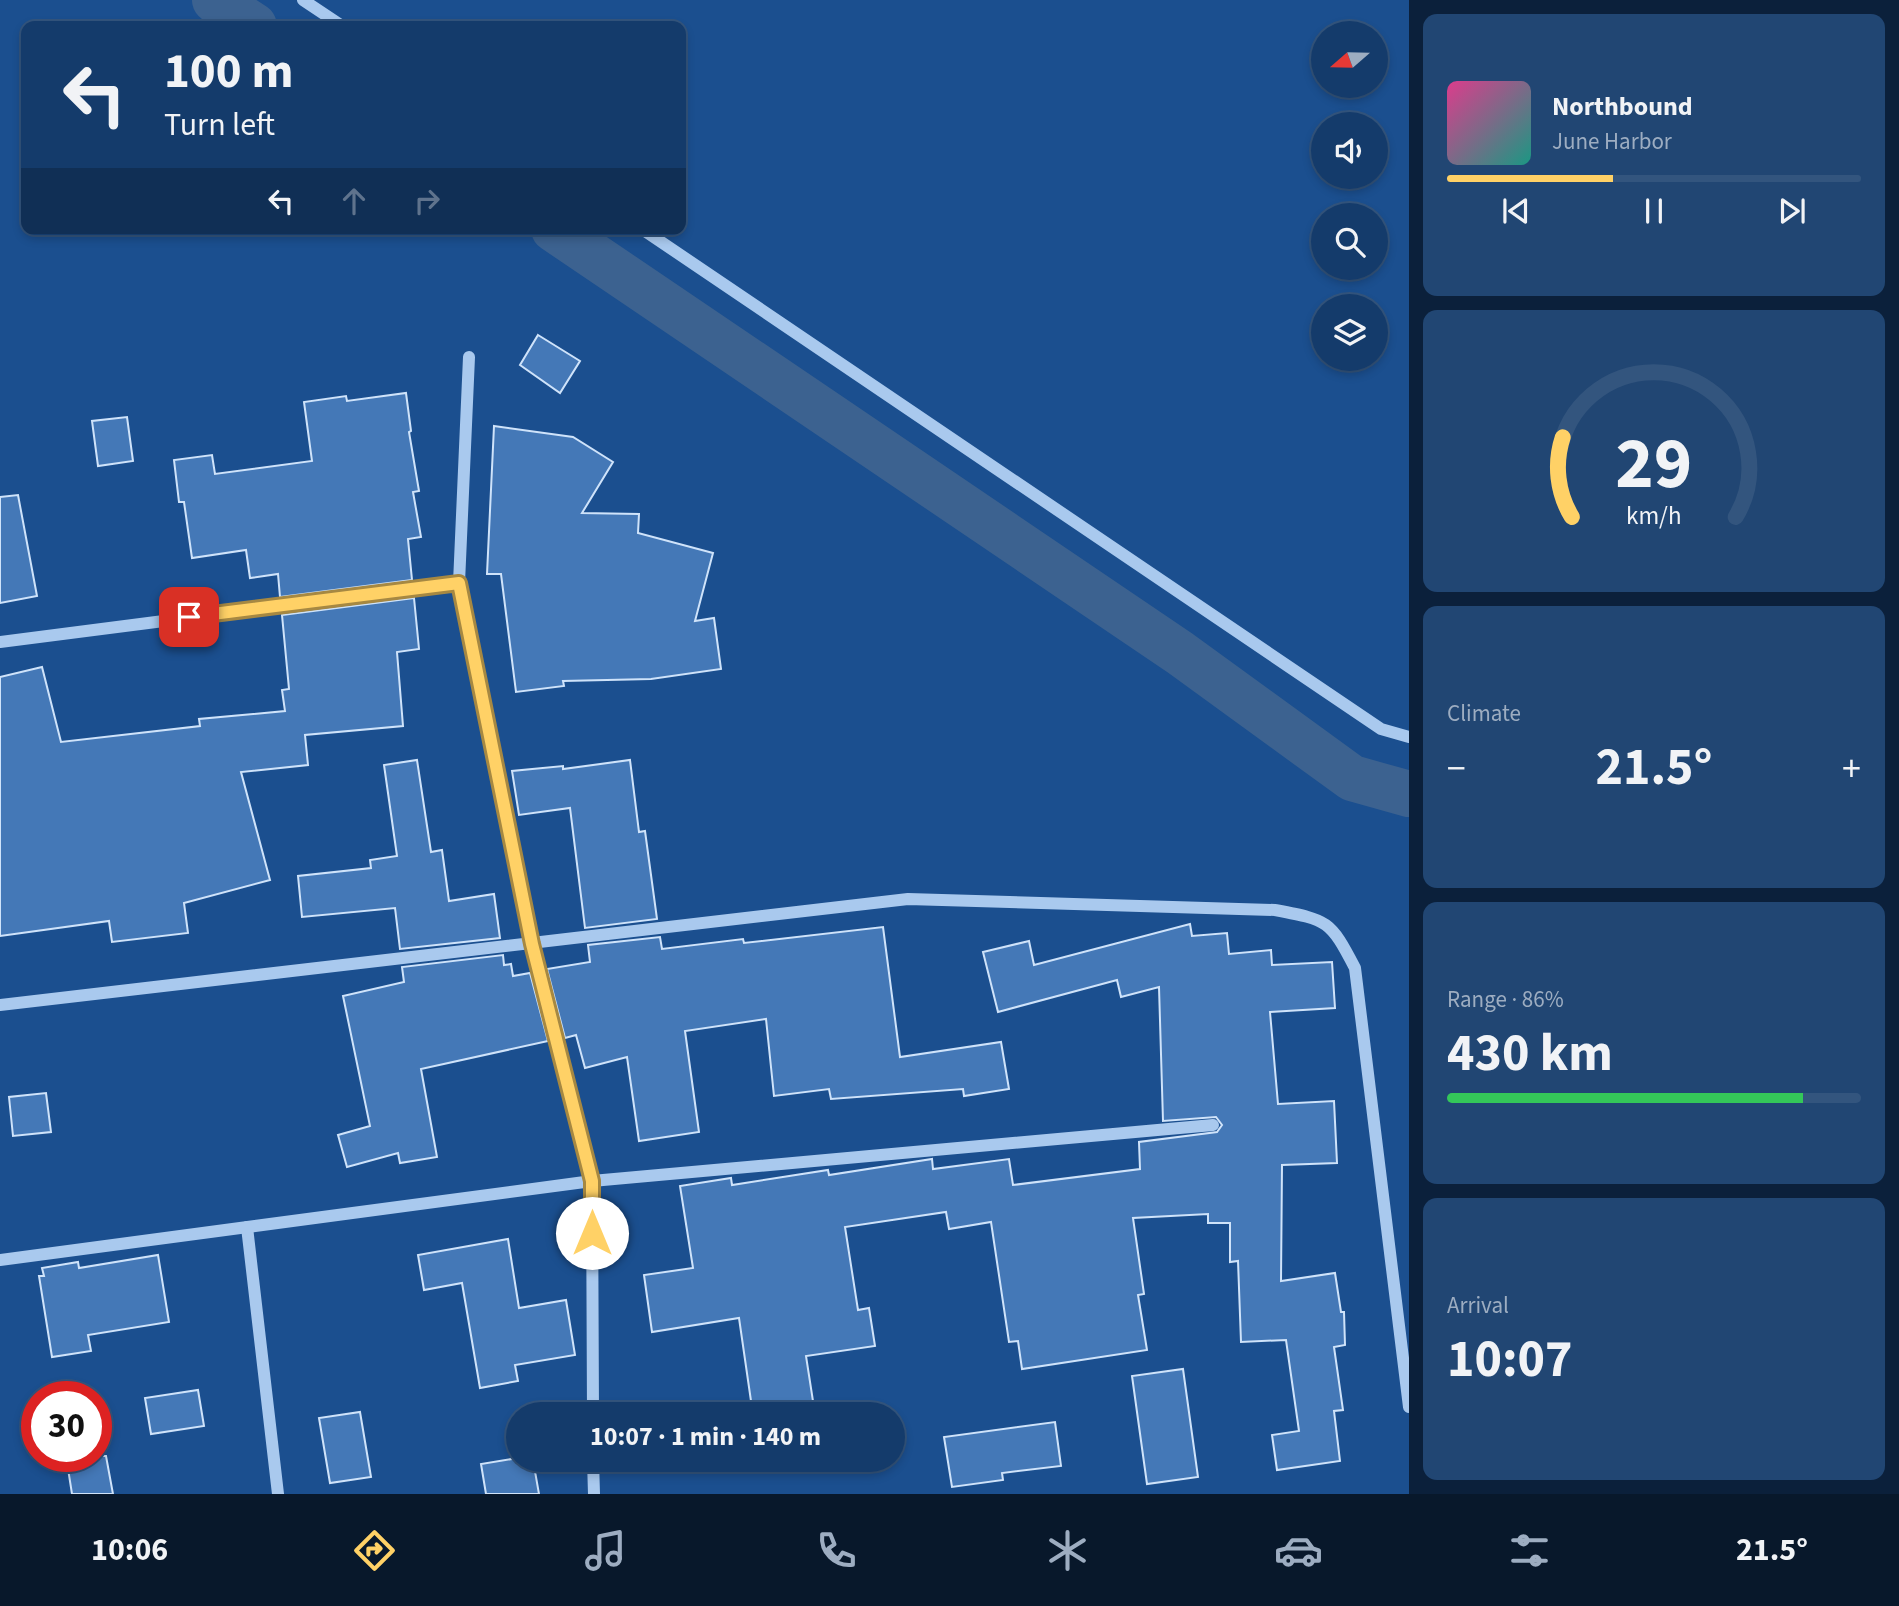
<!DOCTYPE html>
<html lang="en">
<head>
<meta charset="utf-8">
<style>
  body { margin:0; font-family:"Source Sans 3",sans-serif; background:#214673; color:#f1f3f6; height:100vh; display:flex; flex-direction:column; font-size:26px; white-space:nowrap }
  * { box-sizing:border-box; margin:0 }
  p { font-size:23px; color:#9dadc1 }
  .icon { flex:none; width:38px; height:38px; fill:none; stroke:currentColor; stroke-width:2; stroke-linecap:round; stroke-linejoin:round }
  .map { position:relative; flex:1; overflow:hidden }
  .sheet { display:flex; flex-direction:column; gap:14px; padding:14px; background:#0b203b; width:490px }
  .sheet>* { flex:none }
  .banner { position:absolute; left:21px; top:21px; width:665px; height:214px; border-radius:14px; box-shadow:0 4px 10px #0003,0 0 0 2px #33557e; background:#143b6b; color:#f1f3f6; overflow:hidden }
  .needle { width:46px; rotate:250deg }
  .tools { position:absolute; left:1311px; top:21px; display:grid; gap:14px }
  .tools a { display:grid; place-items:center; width:77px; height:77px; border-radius:50%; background:#143b6b; box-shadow:0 4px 10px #0003,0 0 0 2px #33557e; font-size:35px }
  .speed { position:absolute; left:21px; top:1381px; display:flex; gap:14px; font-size:35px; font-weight:700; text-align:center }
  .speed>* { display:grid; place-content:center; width:91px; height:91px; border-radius:50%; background:#143b6b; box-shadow:0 4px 10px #0003,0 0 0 2px #33557e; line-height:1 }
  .speed .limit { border:10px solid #d22; background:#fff; color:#111 }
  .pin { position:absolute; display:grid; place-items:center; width:60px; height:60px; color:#fff; margin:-30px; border-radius:14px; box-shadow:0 4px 10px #0006 }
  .me { position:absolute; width:77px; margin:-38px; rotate:0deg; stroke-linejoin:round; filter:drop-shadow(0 0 5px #0008) }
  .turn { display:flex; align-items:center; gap:24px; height:147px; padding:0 28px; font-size:32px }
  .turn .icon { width:91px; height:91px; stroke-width:2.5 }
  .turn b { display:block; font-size:49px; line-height:60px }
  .lanes { display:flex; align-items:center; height:66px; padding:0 28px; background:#0003; justify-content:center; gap:35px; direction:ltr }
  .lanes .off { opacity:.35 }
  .big { font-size:52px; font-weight:700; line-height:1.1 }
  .sheet .widget { flex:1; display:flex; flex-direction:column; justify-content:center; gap:10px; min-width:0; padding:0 24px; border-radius:14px; background:#214673 }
  .sheet .dial { align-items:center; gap:0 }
  .dial svg { height:182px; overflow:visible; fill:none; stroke:#33557e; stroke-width:7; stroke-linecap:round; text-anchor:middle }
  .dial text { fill:#f1f3f6; stroke:none }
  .song { display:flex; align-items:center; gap:21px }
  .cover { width:84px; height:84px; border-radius:10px; background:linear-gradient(135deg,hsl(330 70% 55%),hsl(170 70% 35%)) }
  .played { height:7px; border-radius:4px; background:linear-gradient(90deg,#ffd166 40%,#33557e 40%) }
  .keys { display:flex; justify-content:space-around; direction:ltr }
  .heat { display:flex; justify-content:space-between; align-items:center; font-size:38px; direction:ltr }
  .charge { height:10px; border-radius:5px; background:linear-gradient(90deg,#34c759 86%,#33557e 0) }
  .trip { position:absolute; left:506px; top:1402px; width:399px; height:70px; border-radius:35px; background:#143b6b; box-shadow:0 4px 10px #0003,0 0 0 2px #33557e; font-weight:700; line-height:70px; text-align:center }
  .dock { display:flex; height:112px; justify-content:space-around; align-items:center; background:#08182b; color:#9dadc1 }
  .dock .icon { width:49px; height:49px }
  .dock .selected { color:#ffd166 }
  .dock b { font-size:32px; color:#f1f3f6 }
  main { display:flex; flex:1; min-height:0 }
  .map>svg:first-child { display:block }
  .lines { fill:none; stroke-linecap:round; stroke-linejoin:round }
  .canal { stroke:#3c6290; stroke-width:46 }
  .building { fill:#4478b7; stroke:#cfe3fa; stroke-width:2 }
  .minor { stroke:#a9c9ee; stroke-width:12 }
  .route-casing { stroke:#a68842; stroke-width:18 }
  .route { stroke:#ffd166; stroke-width:12 }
</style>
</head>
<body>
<main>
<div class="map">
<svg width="1409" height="1494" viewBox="0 0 1409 1494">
  <rect width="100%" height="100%" fill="#1b4f8f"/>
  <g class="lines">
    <g class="canal">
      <path d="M215 0 254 26"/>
      <path d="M554 229 1180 653 1352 778 1409 794"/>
    </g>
  </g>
  <g class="building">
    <path d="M538 335 580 361 560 393 520 365Z"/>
    <path d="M406 393 411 431 409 432 419 491 413 492 421 537 408 539 412 580 280 597 278 574 250 578 246 550 192 558 184 502H179L174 460 212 455 215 474 312 461 304 402 346 396 347 401Z"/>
    <path d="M127 417 133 461 98 466 92 421Z"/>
    <path d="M494 426 573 437 613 462 582 513 639 514 638 533 713 553 695 621 714 618 721 669 651 679 563 681 564 686 516 692 501 574H487Z"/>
    <path d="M18 495 37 596 0 603V497Z"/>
    <path d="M414 598 419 649 397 652 403 726 305 735 308 765 241 772 270 880 184 903 188 933 112 942 109 921 0 936V677L42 667 61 742 200 726 199 719 285 711 282 690 289 689 282 615Z"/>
    <path d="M417 760 431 852 442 850 449 901 494 894 500 938 400 949 395 908 302 917 298 876 371 868 370 860 397 856 384 765Z"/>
    <path d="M630 760 639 832 645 831 657 919 585 928 570 808 519 815 512 771 563 766V769Z"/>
    <path d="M1190 924 1192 936 1227 933 1229 954 1271 950 1272 965 1332 962 1335 1008 1270 1012 1278 1104 1334 1101 1337 1163 1282 1165 1281 1281 1335 1273 1341 1312H1344L1345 1345 1334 1347 1343 1410 1334 1411 1340 1461 1277 1470 1272 1435 1299 1431 1286 1340 1241 1342 1238 1261 1230 1262V1223H1208V1214L1133 1218 1144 1294 1138 1295 1147 1350 1022 1369 1018 1341 1009 1342 991 1222 949 1229 946 1212 845 1227 858 1310 869 1308 875 1346 806 1356 815 1414H689V1411L751 1401 739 1318 652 1332 644 1275 693 1268 680 1186 731 1178 732 1185 828 1170 829 1175 932 1159 933 1169 1009 1159 1013 1185 1140 1169 1139 1142 1217 1132 1222 1125 1216 1117 1163 1121 1159 987 1121 997 1117 980 998 1012 983 952 1029 941 1034 965Z"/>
    <path d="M883 927 900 1057 1001 1042 1009 1089 964 1096 963 1089 831 1099 829 1089 774 1096 766 1019 685 1031 699 1132 639 1141 627 1057 585 1068 576 1035 565 1038 547 969 590 962 588 945 660 937 662 949 743 939 744 943Z"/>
    <path d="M503 955 504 965 511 964 513 976 530 973 548 1041 421 1069 437 1157 400 1163 398 1153 347 1167 338 1135 370 1126 343 996 404 982 402 967Z"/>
    <path d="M46 1093 51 1132 13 1136 9 1097Z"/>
    <path d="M508 1239 519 1308 566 1300 575 1355 515 1365 518 1381 480 1388 462 1283 424 1290 418 1255Z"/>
    <path d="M158 1255 169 1322 88 1335 91 1351 52 1357 39 1276H44L42 1268 78 1262 79 1268Z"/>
    <path d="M1183 1369 1198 1477 1147 1484 1132 1376Z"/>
    <path d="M198 1390 204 1426 151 1434 145 1398Z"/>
    <path d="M360 1412 371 1477 330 1483 319 1418Z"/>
    <path d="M1055 1422 1061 1466 1002 1473 1003 1480 952 1487 944 1437Z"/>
    <path d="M66 1456H106L113 1494H72Z"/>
    <path d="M518 1458V1460H533L539 1494H486L481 1464Z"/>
    <path d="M760 1460H822V1463L762 1471Z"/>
  </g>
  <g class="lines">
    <g class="minor">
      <path d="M303 0 342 26"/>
      <path d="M642 229 1381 729 1409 737"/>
      <path d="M469 357 459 583 532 944 592 1181 593 1414"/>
      <path d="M0 642 459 583"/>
      <path d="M0 1005 908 899 1275 910C1328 920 1330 920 1355 968L1409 1407"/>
      <path d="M247 1227 278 1494"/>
      <path d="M0 1260 592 1181 1213 1125"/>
      <path d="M593 1460 594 1494"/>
    </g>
  </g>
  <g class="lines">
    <defs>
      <path id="route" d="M189 617 459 583 532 944 592 1181V1233"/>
    </defs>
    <use href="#route" class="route-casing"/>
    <use href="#route" class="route"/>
  </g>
</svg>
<div class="tools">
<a><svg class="needle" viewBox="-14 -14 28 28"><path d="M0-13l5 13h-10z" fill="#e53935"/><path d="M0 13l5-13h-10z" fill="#9dadc1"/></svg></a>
<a><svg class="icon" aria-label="sound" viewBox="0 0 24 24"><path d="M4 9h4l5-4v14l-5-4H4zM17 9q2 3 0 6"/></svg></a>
<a><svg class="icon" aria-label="search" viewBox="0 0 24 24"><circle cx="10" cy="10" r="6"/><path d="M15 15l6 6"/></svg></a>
<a><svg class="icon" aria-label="layers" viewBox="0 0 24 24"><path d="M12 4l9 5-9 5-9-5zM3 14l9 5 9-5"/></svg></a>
</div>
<div class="speed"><div class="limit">30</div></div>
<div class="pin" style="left:189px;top:617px;background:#d93025"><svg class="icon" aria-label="arrive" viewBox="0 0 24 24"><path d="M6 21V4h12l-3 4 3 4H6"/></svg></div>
<svg class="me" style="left:592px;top:1233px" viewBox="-20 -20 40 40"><circle r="19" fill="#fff"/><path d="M0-13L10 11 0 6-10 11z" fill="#ffd166"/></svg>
<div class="trip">10:07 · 1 min · 140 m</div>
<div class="banner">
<div class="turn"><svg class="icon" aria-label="left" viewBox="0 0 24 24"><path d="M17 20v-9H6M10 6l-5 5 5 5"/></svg><div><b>100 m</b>Turn left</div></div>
<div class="lanes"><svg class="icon" aria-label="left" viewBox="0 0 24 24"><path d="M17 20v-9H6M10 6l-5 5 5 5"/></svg><svg class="icon off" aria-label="ahead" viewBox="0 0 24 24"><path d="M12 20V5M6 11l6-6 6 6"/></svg><svg class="icon off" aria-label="right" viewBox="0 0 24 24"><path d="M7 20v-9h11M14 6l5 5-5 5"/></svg></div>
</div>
</div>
<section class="sheet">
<div class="widget">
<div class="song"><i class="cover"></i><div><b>Northbound</b><p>June Harbor</p></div></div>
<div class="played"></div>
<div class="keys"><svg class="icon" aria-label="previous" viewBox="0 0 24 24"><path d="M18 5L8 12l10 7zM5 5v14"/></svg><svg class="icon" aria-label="pause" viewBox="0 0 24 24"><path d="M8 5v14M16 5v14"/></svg><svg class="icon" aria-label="next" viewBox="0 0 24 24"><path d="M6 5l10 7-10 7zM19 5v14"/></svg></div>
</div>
<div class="widget dial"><svg viewBox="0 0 100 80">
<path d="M14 69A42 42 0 1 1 86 69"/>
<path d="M14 69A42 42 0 0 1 10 34" stroke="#ffd166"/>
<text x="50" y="56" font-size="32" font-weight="700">29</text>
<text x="50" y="72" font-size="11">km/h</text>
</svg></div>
<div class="widget"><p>Climate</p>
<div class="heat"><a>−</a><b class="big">21.5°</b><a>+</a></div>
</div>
<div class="widget"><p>Range · 86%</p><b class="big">430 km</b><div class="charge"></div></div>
<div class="widget"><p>Arrival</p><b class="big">10:07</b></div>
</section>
</main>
<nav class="dock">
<b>10:06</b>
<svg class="icon selected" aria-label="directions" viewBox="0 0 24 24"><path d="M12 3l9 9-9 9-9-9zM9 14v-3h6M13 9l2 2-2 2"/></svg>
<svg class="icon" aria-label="music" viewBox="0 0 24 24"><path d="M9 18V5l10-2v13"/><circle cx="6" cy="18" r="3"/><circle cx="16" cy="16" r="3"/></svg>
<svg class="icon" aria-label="phone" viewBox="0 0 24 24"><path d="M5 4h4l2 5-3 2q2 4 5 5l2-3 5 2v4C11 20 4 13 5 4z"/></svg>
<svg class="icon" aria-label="climate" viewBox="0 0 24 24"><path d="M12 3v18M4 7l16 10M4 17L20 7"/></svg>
<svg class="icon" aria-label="car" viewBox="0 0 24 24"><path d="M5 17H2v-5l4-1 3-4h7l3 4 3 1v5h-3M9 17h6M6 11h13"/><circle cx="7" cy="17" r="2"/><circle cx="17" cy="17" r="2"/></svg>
<svg class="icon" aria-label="filters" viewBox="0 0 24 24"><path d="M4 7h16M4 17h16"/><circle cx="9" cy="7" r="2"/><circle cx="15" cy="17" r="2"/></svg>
<b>21.5°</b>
</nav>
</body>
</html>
